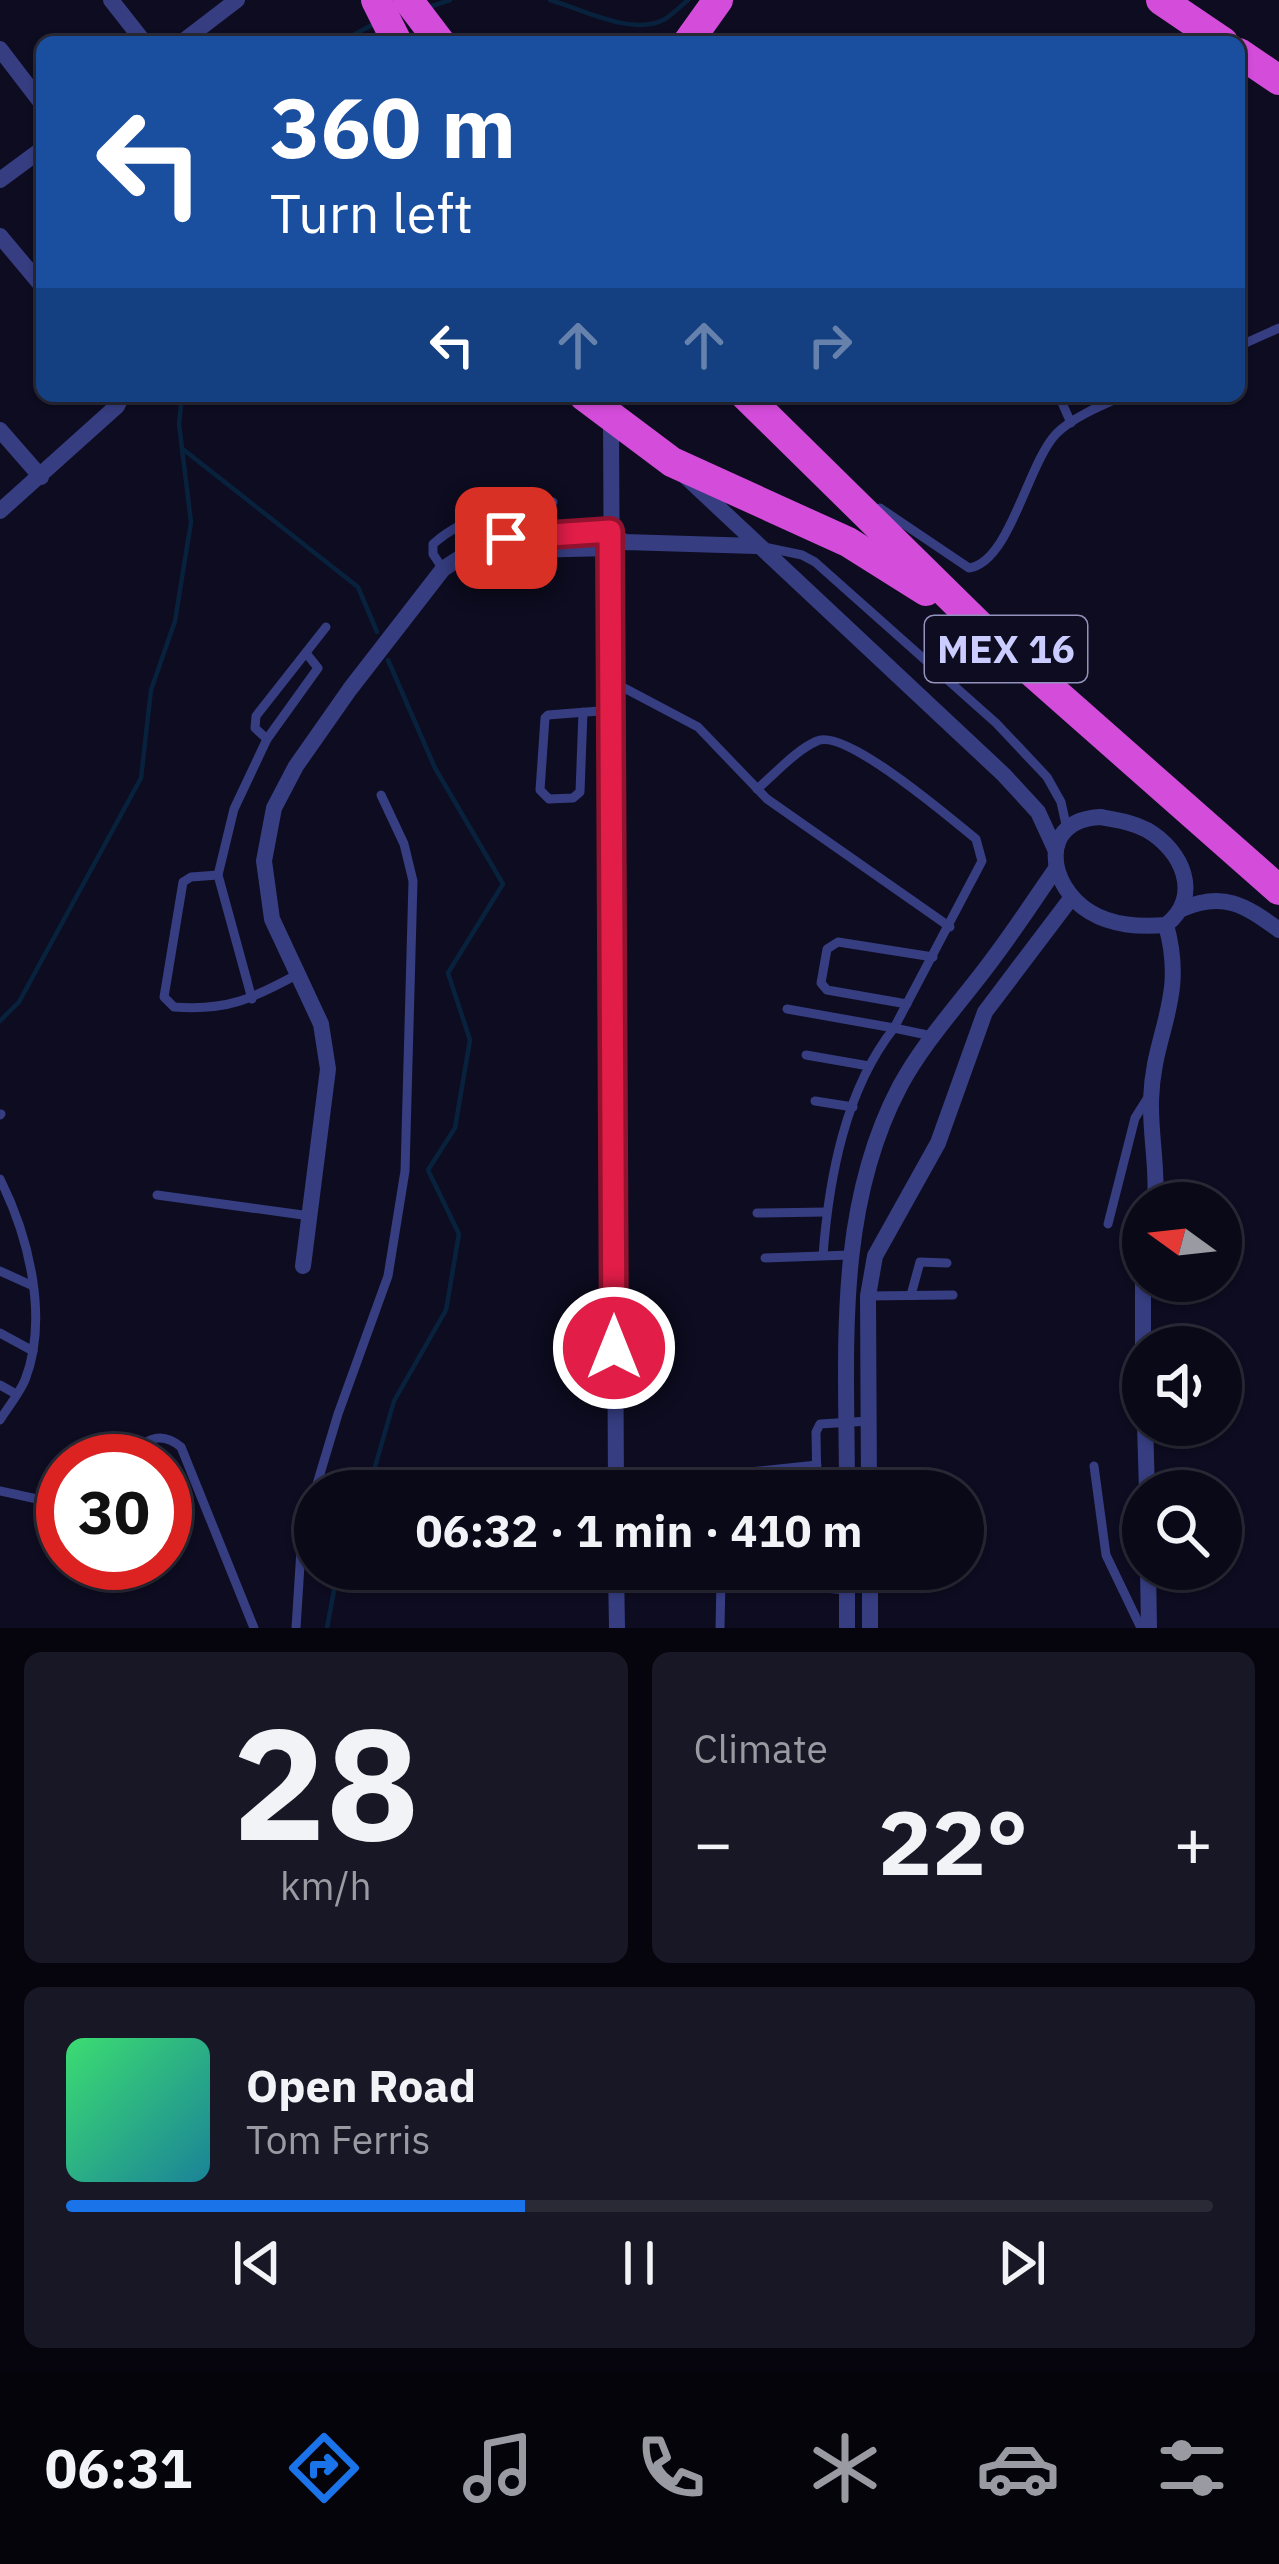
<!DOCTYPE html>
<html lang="en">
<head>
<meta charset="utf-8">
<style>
  body { margin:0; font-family:"IBM Plex Sans",sans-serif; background:#181725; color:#f1f3f6; height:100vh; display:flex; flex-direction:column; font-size:45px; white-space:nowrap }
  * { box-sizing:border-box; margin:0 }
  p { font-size:39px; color:#999aa2 }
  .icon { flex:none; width:66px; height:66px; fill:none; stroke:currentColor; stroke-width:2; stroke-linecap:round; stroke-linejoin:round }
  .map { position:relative; height:1628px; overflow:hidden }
  .panel { display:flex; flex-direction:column; gap:24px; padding:24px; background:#06050d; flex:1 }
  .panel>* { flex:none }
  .top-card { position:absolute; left:36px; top:36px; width:1209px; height:366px; border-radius:18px; box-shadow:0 3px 9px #0004,0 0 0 3px #2a2a37; background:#1a4fa0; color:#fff; overflow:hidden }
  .needle { width:78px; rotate:285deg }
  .controls { position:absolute; left:1122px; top:1182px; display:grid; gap:24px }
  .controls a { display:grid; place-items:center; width:120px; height:120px; border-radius:50%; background:#0a0918; box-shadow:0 3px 9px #0004,0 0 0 3px #2a2a37; font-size:60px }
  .speed { position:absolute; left:36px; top:1434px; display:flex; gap:24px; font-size:60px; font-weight:700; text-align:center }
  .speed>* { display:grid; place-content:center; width:156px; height:156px; border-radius:50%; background:#0a0918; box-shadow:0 3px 9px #0004,0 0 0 3px #2a2a37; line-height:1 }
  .speed .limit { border:18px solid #d22; background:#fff; color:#111 }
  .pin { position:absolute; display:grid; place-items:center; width:102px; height:102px; color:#fff; margin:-51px; border-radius:24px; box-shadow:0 6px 18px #0006 }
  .me { position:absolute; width:132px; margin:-66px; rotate:0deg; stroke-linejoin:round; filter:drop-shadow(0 0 9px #0008) }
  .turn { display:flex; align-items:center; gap:42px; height:252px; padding:0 36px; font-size:54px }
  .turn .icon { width:156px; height:156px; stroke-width:2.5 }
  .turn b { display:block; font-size:84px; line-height:102px }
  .lanes { display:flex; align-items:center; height:114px; padding:0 36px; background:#0003; justify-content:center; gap:60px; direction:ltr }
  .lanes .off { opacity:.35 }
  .big { font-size:90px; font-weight:800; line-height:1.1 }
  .panel .tile { flex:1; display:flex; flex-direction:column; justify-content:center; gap:18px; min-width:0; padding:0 42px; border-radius:18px; background:#181725 }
  .panel .dial { align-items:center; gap:0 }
  .dial b { font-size:156px; line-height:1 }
  .song { display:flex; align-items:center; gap:36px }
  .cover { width:144px; height:144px; border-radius:18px; background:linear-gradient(135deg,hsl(140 70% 55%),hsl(190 70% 35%)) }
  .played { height:12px; border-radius:6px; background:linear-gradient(90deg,#1a73e8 40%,#2a2a37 40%) }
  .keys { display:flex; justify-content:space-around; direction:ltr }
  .heat { display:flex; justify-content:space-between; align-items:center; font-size:66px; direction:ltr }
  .panel .tiles { flex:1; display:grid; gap:24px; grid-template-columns:1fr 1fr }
  .tile:last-child { grid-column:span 2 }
  .trip { position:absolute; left:294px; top:1470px; width:690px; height:120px; border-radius:60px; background:#0a0918; box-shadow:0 3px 9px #0004,0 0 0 3px #2a2a37; font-weight:800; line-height:120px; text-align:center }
  .tab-bar { display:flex; height:192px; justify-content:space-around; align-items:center; background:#04040a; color:#999aa2 }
  .tab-bar .icon { width:84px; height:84px }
  .tab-bar .active { color:#1a73e8 }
  .tab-bar b { font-size:54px; color:#f1f3f6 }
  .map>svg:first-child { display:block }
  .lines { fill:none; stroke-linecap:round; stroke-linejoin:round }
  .stream { stroke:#08223d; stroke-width:4.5 }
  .service { stroke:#363d80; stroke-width:9 }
  .minor { stroke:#363d80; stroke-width:16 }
  .trunk { stroke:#d44cda; stroke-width:30 }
  .route-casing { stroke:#92132f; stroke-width:30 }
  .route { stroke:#e11d48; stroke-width:21 }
  .labels { text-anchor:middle; stroke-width:12; stroke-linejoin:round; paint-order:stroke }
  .shield { fill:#0d0c20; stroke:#9292bc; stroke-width:3 }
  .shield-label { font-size:39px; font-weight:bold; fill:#cbccff }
</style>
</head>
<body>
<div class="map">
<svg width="1279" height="1628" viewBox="0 0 1279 1628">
  <rect width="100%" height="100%" fill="#0d0c20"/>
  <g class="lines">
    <g class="stream">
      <path d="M550 0C582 9 633 37 665 19 673 14 681 6 688 0"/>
      <path d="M432 6 450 0"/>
      <path d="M340 42 374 24"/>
      <path d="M184 450 358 587 377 632"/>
      <path d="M0 1021 19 1002 141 778 151 690 175 621 191 522 179 424 182 396"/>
      <path d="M368 1491 394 1401 446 1310 459 1234 428 1170 455 1128 470 1040 448 973 503 884 435 768 388 660"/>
      <path d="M327 1628 338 1569"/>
    </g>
    <g class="service">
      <path d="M1239 346 1279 328"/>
      <path d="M1059 396 1071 423"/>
      <path d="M880 508 969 568C1010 562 1027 465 1056 434 1071 418 1102 405 1123 396"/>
      <path d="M764 547 802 555 815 562 996 723 1047 777 1061 802 1067 829"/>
      <path d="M443 569 433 554V544C468 513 508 508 553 502"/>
      <path d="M611 681 698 727 767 799 950 927"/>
      <path d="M583 712 580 792 573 798 549 799 540 790 545 718 548 715 612 710"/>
      <path d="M267 739 318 668 306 653"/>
      <path d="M757 789C775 774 796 750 817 741 845 727 951 819 976 839L982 861 894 1028 787 1009"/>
      <path d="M218 875 252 999"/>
      <path d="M298 974C252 999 227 1011 174 1007L164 997 183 882 191 877 218 875 234 809 267 739 255 728 256 716 326 627"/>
      <path d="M907 1004 827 990 821 983 827 949 838 942 933 957"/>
      <path d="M806 1055 869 1066"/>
      <path d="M815 1101 853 1107"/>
      <path d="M0 1115 1 1114"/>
      <path d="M0 1179C29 1237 49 1318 25 1380 19 1394 8 1407 0 1420"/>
      <path d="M157 1195 310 1216"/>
      <path d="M757 1213 826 1212"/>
      <path d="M1108 1224 1135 1118 1147 1099"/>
      <path d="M823 1255C829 1178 845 1090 894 1028L932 1036"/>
      <path d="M765 1258 850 1255"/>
      <path d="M0 1271 33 1286"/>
      <path d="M911 1295 920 1262 947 1263"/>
      <path d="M868 1296 953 1295"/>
      <path d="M0 1333 33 1351"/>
      <path d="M0 1385 16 1394"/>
      <path d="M126 1461C143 1442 158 1428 181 1447L254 1628"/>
      <path d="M1094 1466 1106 1555 1141 1628"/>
      <path d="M0 1491 37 1499 63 1498"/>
      <path d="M744 1491 750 1472 817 1465"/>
      <path d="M817 1491 816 1432 820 1424 869 1421"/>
      <path d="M623 1569 721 1579 720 1628"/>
      <path d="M722 1569 721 1579 847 1590"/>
      <path d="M296 1628 302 1534 338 1414 388 1276 405 1171 413 881 404 844 381 795"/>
    </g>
    <g class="minor">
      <path d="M111 0 144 42"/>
      <path d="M182 42 237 0"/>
      <path d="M0 49 42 104"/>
      <path d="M0 180 42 149"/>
      <path d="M0 236 42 286"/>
      <path d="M611 418 616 1491"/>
      <path d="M0 430 41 477"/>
      <path d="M685 476 1004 775 1038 812 1055 849"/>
      <path d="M0 511 117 406 122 396"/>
      <path d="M488 551 610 548 624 542 756 546"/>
      <path d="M1100 817C1117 820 1132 822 1147 830 1182 850 1203 896 1166 925 1140 927 1113 926 1090 912 1047 886 1038 820 1100 817Z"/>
      <path d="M1182 909C1223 891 1245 905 1279 930"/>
      <path d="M1155 1203C1158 1168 1150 1135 1151 1100 1153 1031 1187 1000 1166 925"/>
      <path d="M303 1266 328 1069 321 1024 272 919 264 861 274 808 296 766 350 689 443 569 469 552 506 538 610 531 624 542"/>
      <path d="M1143 1266V1347"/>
      <path d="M1145 1425 1147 1491"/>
      <path d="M847 1491C847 1355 834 1211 900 1086 925 1040 961 1002 992 960 1014 931 1034 900 1055 870"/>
      <path d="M869 1491 868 1296 875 1256 938 1143 985 1012 1072 897"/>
      <path d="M616 1569 617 1628"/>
      <path d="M870 1569V1628"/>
      <path d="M1148 1569 1149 1628"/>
      <path d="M847 1628V1569"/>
    </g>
    <g class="trunk">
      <path d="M376 0 397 42"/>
      <path d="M408 0 440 42"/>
      <path d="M1161 0 1223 42"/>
      <path d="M688 42 718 0"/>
      <path d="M1239 53 1279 80"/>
      <path d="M584 396 672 462 848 542 926 591"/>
      <path d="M746 396 983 629 1279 890"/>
    </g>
  </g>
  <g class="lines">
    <defs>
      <path id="route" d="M506 538 610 531 614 1348"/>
    </defs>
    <use href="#route" class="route-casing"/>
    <use href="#route" class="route"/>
  </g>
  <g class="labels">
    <rect class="shield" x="925" y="616" width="162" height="66" rx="9"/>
    <g class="shield-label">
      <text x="1006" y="663">MEX 16</text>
    </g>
  </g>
</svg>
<div class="controls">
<a><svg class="needle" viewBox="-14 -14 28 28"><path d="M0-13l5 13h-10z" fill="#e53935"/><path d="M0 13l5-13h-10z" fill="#999aa2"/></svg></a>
<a><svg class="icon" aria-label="sound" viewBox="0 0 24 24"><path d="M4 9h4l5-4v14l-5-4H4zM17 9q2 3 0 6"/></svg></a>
<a><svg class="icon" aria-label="search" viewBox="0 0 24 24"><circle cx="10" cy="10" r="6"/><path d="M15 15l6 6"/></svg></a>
</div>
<div class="speed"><div class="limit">30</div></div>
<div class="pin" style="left:506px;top:538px;background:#d93025"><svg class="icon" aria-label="arrive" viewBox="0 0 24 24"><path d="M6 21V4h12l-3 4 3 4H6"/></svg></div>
<svg class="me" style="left:614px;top:1348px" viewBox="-20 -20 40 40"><circle r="17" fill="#e11d48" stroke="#fff" stroke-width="3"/><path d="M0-11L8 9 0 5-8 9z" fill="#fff"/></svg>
<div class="trip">06:32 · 1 min · 410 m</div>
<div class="top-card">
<div class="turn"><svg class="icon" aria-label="left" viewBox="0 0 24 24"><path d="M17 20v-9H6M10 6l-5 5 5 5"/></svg><div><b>360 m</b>Turn left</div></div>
<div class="lanes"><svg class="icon" aria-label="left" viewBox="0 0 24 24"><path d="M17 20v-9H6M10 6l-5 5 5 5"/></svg><svg class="icon off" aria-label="ahead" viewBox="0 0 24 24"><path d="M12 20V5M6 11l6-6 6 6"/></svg><svg class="icon off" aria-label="ahead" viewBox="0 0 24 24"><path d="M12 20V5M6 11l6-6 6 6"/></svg><svg class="icon off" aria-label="right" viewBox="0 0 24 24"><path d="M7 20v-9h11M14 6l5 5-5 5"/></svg></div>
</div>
</div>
<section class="panel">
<div class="tiles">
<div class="tile dial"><b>28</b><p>km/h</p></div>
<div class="tile"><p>Climate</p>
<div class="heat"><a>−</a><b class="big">22°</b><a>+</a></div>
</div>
<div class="tile">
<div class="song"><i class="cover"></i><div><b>Open Road</b><p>Tom Ferris</p></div></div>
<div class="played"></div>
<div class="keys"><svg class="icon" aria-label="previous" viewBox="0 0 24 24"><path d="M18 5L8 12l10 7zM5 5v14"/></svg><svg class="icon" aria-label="pause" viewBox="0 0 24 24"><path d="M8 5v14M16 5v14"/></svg><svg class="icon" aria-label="next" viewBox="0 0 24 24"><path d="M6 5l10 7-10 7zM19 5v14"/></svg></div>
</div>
</div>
</section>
<nav class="tab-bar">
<b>06:31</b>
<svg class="icon active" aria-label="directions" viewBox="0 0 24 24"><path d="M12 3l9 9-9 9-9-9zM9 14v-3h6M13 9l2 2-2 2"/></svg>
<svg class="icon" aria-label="music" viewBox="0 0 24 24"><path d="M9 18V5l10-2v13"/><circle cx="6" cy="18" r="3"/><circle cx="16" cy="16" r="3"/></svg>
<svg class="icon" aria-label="phone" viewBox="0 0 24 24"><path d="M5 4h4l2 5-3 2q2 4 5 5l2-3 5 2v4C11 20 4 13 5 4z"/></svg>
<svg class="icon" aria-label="climate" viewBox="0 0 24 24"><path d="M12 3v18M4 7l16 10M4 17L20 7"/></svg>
<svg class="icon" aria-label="car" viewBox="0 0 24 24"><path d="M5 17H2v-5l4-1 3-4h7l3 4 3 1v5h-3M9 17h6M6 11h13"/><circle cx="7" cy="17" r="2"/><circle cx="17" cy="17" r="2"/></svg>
<svg class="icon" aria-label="filters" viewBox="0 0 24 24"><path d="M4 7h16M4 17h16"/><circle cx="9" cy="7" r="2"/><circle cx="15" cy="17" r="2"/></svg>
</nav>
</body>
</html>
